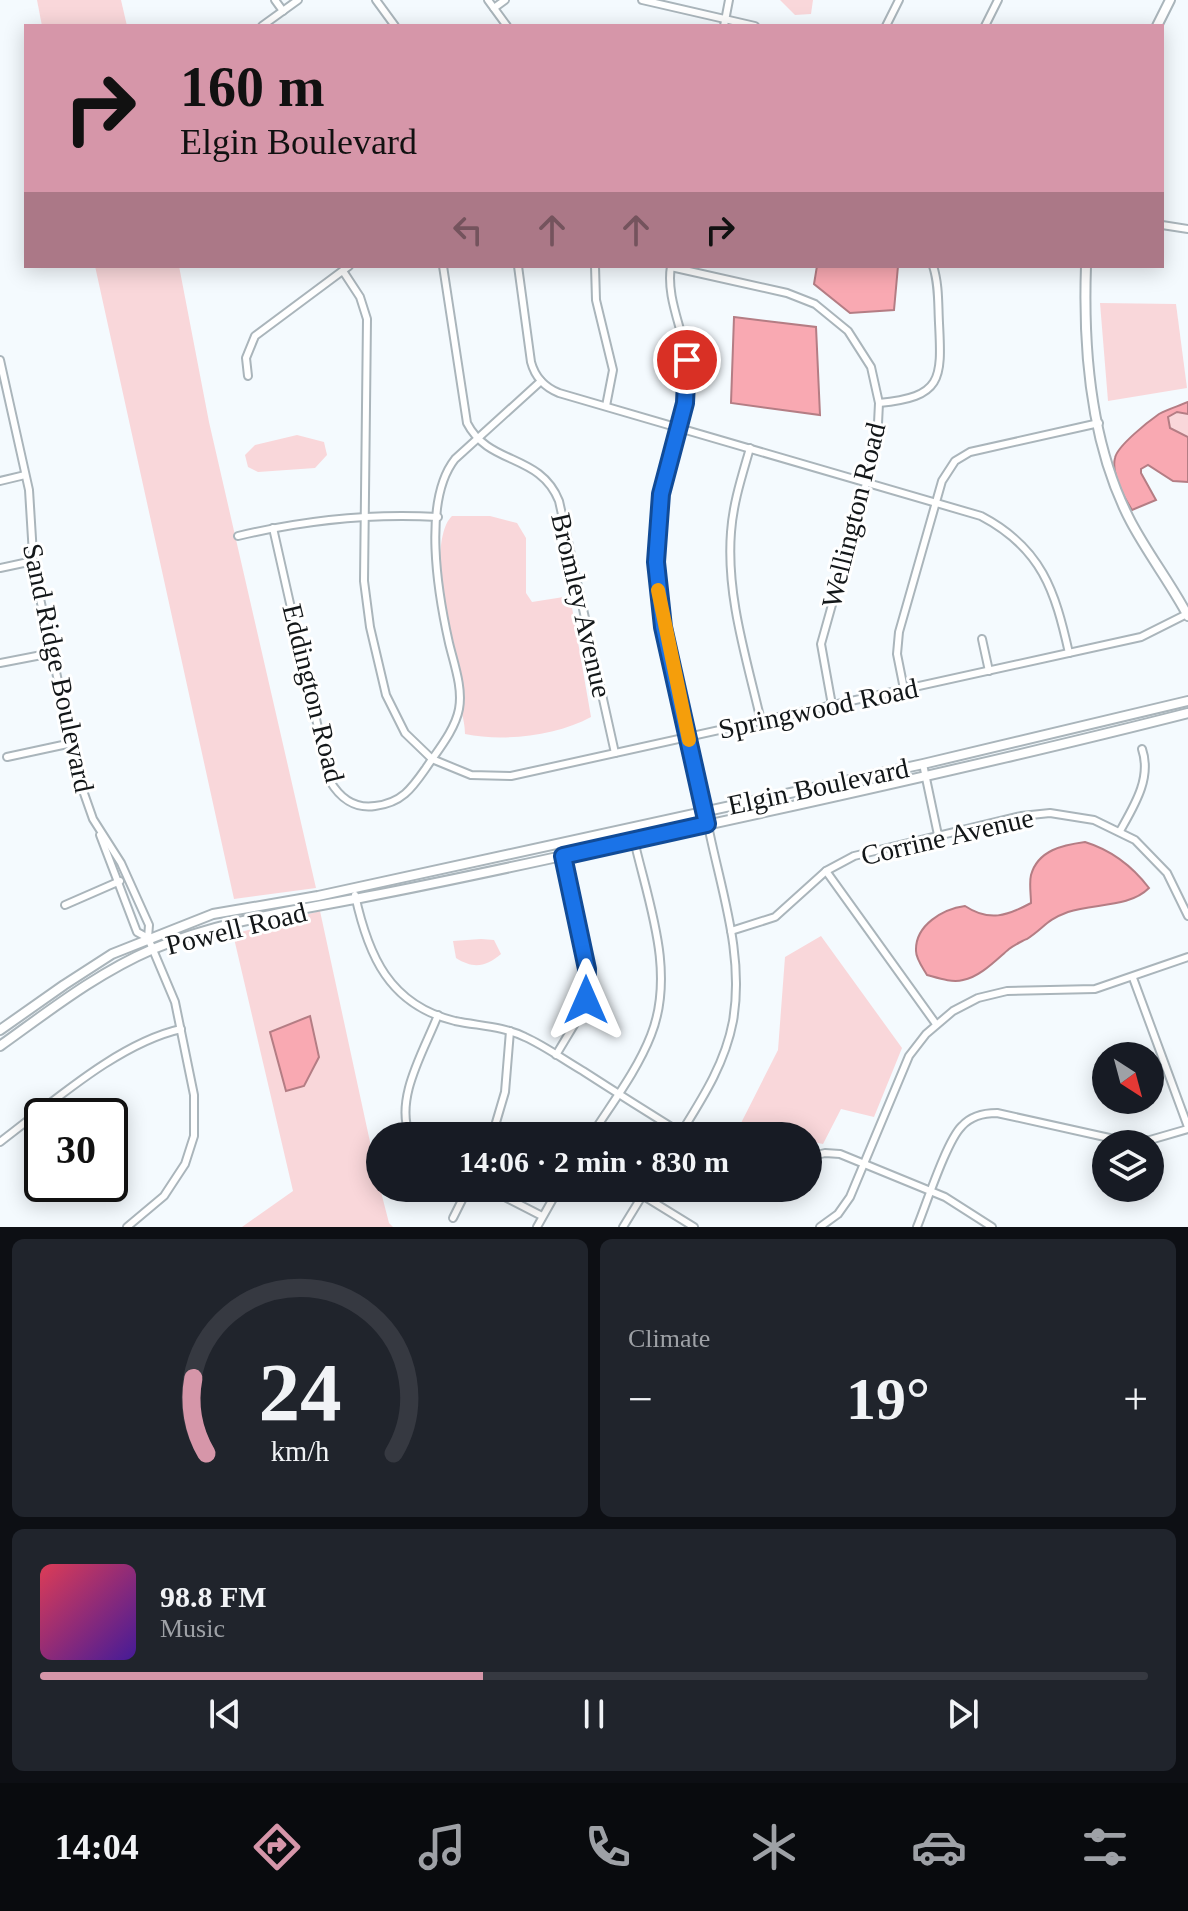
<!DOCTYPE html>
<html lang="en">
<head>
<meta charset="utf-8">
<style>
  body { margin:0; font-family:Georgia,serif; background:#20242c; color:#f1f3f6; height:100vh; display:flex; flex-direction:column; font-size:30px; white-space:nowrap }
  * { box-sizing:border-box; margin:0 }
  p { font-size:26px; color:#9ea1a6 }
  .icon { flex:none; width:44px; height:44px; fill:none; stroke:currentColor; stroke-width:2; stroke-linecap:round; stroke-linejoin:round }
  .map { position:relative; height:1227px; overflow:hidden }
  .drawer { display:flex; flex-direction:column; gap:12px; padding:12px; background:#0d0f14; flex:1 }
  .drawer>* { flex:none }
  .top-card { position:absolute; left:24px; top:24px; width:1140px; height:244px; border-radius:0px; box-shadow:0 4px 20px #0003; background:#d696a9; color:#111; overflow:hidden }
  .needle { width:52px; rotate:144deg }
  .fabs { position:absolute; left:1092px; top:1042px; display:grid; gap:16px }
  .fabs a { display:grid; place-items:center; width:72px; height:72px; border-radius:50%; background:#171b24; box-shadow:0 4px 20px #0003; font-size:40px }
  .speed { position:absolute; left:24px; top:1098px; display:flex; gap:16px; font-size:40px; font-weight:700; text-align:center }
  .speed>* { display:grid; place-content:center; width:104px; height:104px; border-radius:50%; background:#171b24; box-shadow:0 4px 20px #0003; line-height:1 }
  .speed .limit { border:4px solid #111; border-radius:12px; background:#fff; color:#111 }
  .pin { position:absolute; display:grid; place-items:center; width:68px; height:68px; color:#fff; margin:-34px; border:4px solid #fff; border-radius:50%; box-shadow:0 2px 8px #0007 }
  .me { position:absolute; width:88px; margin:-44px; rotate:0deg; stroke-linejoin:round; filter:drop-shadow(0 0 6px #0008) }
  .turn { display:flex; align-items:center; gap:28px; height:168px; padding:0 24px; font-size:36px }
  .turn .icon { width:104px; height:104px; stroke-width:2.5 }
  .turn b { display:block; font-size:56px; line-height:68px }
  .lanes { display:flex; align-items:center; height:76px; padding:0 24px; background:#0003; justify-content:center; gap:40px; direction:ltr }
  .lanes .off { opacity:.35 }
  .big { font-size:60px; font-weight:700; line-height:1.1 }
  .drawer .widget { flex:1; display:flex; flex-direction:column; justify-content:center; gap:12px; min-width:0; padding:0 28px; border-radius:12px; background:#20242c }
  .drawer .dial { align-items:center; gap:0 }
  .dial svg { height:208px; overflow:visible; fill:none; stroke:#363941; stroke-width:7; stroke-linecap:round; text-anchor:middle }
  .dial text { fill:#f1f3f6; stroke:none }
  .song { display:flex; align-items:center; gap:24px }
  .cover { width:96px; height:96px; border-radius:12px; background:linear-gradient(135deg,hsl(350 70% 55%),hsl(260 70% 35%)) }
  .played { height:8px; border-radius:4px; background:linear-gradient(90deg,#d696a9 40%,#363941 40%) }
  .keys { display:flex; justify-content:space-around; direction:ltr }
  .heat { display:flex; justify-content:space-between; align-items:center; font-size:44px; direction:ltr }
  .drawer .tiles { flex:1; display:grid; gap:12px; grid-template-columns:1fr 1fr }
  .widget:last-child { grid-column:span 2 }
  .trip { position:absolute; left:366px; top:1122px; width:456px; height:80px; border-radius:40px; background:#171b24; box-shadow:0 4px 20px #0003; font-weight:700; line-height:80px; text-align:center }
  .tabs { display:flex; height:128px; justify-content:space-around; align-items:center; background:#090b0e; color:#9ea1a6 }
  .tabs .icon { width:56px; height:56px }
  .tabs .selected { color:#d696a9 }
  .tabs b { font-size:36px; color:#f1f3f6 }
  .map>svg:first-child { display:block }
  .green { fill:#f9d7da }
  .water { fill:#f9a9b2; stroke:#b47d84; stroke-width:2 }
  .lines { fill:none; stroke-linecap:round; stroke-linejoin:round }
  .minor-casing { stroke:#aab5bb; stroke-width:10 }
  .major-casing { stroke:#aab5bb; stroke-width:12 }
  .minor { stroke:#fff; stroke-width:6 }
  .major { stroke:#fff; stroke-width:8 }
  .route-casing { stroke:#114b97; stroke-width:20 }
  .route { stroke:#1a73e8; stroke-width:14 }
  .slow { stroke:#f59e0b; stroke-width:14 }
  .labels { text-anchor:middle; stroke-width:6; stroke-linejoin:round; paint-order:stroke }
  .street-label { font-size:28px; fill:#131719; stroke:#fff }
</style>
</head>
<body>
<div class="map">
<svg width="1188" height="1227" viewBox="0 0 1188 1227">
  <rect width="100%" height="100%" fill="#f4fafe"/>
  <g class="green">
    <path d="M37 0H121L127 26H42Z"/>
    <path d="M780 0H813L811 14 795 15Z"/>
    <path d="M95 266H179L209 422 316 888 234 899Z"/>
    <path d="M1100 303 1176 304 1187 388 1108 401Z"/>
    <path d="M1177 412 1188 414V437L1169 428 1168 417Z"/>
    <path d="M297 435 324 442 327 455 315 468 258 472 248 467 245 455 255 445Z"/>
    <path d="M452 516H490L517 523 526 538V593L532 602 570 596 591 717C556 736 503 742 465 734 465 718 458 702 455 686 447 652 427 539 452 516Z"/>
    <path d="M320 911 380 1188 389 1223 393 1227H242L293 1191 233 934Z"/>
    <path d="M821 936 902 1048 874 1117 841 1109 823 1144 808 1141V1136H747L737 1131 778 1050 785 957Z"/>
    <path d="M481 939 494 940 501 954C486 967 473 969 456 958L453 941Z"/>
  </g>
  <g class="water">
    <path d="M817 266H898L894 310 850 313 814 284Z"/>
    <path d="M734 317 816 327 820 415 731 403Z"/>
    <path d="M1188 402V414L1177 412 1168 417 1170 428 1188 437V482L1173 481 1148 465 1141 469V473L1156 500 1132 510C1124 498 1111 473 1115 458 1117 446 1149 421 1159 414 1168 409 1179 406 1188 402Z"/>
    <path d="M1085 842C1111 850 1133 867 1149 888 1129 908 1094 903 1068 912 1046 920 1044 928 1027 939 1026 939 1014 945 1009 949 996 960 980 977 963 980 952 983 938 978 927 975 923 968 916 959 916 951 915 925 943 909 965 906 989 922 1007 916 1031 903 1031 895 1029 883 1031 875 1038 850 1063 845 1085 842Z"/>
    <path d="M310 1016 319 1057 304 1086 286 1091 270 1032Z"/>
  </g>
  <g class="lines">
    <defs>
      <g id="minor">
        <path d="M275 0 283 11"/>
        <path d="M376 0 395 26"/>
        <path d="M488 0 507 26"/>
        <path d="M642 0 755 26"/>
        <path d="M494 8 505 0"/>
        <path d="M262 26 298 0"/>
        <path d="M724 26 729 0"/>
        <path d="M886 26 899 0"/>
        <path d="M985 26 998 0"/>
        <path d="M1162 225 1188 229"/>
        <path d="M443 266 467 423C489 466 540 453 559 501L615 753"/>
        <path d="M518 266 531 362C535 377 544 387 559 393L981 516C1042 548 1055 591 1069 653"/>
        <path d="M595 266 596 300 613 370 606 406"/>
        <path d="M671 266C665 302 688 337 688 374 688 409 672 442 665 475 653 526 654 576 663 627 679 696 694 765 710 835 723 896 744 958 733 1021 725 1064 702 1099 679 1136"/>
        <path d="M671 267 787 293 815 304 848 331 871 367 879 403 877 444 821 644 832 705"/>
        <path d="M343 271 360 297 367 319 364 581 370 627 386 695 405 733 432 759 471 775 511 776 1141 637 1187 614"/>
        <path d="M0 360 29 490 34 571 80 782 93 819 121 863 149 925 148 938 175 1002 194 1095V1136L185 1164 164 1196 127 1227"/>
        <path d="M248 376 246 358 255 336 349 266"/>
        <path d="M879 403C942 397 942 380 939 323 938 304 939 284 933 266"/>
        <path d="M750 448C742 476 733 503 731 532 726 596 747 660 761 721"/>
        <path d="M0 481 25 475"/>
        <path d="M273 528 330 781C340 798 355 809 375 806 402 803 412 788 426 768 438 750 455 730 459 709 463 688 454 664 449 643 438 594 422 501 455 459L541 381"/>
        <path d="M238 536C305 520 369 513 438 517"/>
        <path d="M0 568 33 561"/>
        <path d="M982 639 989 671"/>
        <path d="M0 663 52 653"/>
        <path d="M904 689 897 654 899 632 942 481 955 461 970 452 1099 423"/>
        <path d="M7 757 72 743"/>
        <path d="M923 764 938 835"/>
        <path d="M1120 831C1134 806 1152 778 1142 749"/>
        <path d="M100 835 137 932 148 938"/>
        <path d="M826 871 936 1024"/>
        <path d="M355 895C368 955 389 1005 455 1021 479 1026 503 1026 525 1037 545 1046 564 1060 583 1071 617 1093 652 1115 686 1136"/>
        <path d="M65 905 120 881"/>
        <path d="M731 931 775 917 826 871 854 856 1021 816 1050 813 1094 820 1135 840 1167 873 1188 916"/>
        <path d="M1133 978 1188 1127"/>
        <path d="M556 1055 583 1010 588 979 563 856"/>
        <path d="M410 1136C394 1099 424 1051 438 1015"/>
        <path d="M492 1136 505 1092 510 1031"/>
        <path d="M591 1136C612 1103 637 1071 651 1035 676 972 648 902 634 840"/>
        <path d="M0 1142C52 1103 118 1043 181 1029"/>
        <path d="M808 1157 825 1153 840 1154 945 1197 992 1227"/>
        <path d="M487 1188 542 1216"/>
        <path d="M642 1195 694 1227"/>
        <path d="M453 1218 468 1188"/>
        <path d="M537 1227 559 1188"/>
        <path d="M623 1227 647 1188"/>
        <path d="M820 1227 838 1214 850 1197 909 1056 926 1034 953 1011 978 998 1007 991 1095 989 1188 957"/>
        <path d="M917 1227C926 1205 947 1140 962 1126 971 1116 983 1113 997 1113L1123 1141 1150 1140 1188 1129"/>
      </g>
      <g id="major">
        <path d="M1157 26 1170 0"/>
        <path d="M1086 266C1083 350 1091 446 1131 522 1148 554 1171 584 1188 616"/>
        <path d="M0 1030 64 985 112 954 213 914 318 896 923 764 1188 701"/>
        <path d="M0 1046C49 1011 97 973 153 949 220 921 293 911 365 897 438 883 512 867 585 851 787 808 988 764 1188 713"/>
      </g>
    </defs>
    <use href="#minor" class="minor-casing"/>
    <use href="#major" class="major-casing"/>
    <use href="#minor" class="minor"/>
    <use href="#major" class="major"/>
  </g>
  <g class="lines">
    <defs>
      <path id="route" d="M586 1000 587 969 563 856 707 824 663 627 656 562 661 494 685 403 687 360"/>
    </defs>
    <use href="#route" class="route-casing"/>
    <use href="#route" class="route"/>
    <path class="slow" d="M658 590 689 740"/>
  </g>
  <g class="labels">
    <g class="street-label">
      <text transform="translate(853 515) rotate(-76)" y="10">Wellington Road</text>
      <text transform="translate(582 605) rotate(77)" y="10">Bromley Avenue</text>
      <text transform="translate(59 668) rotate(78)" y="10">Sand Ridge Boulevard</text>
      <text transform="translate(314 693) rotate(76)" y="10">Eddington Road</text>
      <text transform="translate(818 708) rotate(-12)" y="10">Springwood Road</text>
      <text transform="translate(818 786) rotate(-12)" y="10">Elgin Boulevard</text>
      <text transform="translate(947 836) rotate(-13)" y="10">Corrine Avenue</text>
      <text transform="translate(236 928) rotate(-14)" y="10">Powell Road</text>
    </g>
  </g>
</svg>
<div class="fabs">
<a><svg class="needle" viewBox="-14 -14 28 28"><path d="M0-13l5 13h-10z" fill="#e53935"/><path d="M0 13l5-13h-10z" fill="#9ea1a6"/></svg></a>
<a><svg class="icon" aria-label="layers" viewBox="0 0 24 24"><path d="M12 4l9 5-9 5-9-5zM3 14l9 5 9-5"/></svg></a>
</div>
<div class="speed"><div class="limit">30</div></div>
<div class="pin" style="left:687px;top:360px;background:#d93025"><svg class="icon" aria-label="arrive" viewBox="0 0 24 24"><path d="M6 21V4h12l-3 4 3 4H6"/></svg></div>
<svg class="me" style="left:586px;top:1000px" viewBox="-20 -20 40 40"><path d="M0-17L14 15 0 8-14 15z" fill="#1a73e8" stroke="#fff" stroke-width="4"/></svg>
<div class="trip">14:06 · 2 min · 830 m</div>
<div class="top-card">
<div class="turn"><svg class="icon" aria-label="right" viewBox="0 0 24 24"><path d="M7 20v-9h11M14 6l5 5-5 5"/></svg><div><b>160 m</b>Elgin Boulevard</div></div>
<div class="lanes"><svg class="icon off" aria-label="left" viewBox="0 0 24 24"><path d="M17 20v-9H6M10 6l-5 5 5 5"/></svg><svg class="icon off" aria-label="ahead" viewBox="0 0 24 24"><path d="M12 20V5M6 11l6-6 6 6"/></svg><svg class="icon off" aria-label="ahead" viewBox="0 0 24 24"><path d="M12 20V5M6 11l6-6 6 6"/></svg><svg class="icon" aria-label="right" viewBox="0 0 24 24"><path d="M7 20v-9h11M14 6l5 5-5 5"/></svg></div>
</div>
</div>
<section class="drawer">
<div class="tiles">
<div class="widget dial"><svg viewBox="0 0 100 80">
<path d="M14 69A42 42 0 1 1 86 69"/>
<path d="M14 69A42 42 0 0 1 9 40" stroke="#d696a9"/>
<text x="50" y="56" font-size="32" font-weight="700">24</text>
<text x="50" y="72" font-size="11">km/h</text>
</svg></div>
<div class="widget"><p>Climate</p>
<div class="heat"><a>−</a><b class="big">19°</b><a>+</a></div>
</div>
<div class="widget">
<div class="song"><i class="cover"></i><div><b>98.8 FM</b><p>Music</p></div></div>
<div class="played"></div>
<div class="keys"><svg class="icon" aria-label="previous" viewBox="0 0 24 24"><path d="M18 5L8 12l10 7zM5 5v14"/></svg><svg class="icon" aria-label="pause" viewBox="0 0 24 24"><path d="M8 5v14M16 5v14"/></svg><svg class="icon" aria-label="next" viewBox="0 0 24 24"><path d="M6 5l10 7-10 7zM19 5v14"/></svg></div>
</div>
</div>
</section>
<nav class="tabs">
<b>14:04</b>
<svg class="icon selected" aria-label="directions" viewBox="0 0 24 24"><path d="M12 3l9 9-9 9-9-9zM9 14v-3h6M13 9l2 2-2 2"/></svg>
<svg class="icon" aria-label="music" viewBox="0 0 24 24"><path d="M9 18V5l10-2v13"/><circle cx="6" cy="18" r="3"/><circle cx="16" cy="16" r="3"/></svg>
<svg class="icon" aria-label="phone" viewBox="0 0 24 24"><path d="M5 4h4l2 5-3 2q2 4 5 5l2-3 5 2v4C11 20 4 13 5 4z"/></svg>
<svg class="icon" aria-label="climate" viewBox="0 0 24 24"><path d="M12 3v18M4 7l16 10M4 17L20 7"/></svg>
<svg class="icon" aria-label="car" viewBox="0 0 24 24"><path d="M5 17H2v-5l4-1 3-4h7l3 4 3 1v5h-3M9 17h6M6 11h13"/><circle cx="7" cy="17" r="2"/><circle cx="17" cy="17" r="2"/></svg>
<svg class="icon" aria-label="filters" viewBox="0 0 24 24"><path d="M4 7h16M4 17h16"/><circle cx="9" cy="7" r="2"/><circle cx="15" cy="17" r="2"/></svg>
</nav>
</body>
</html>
